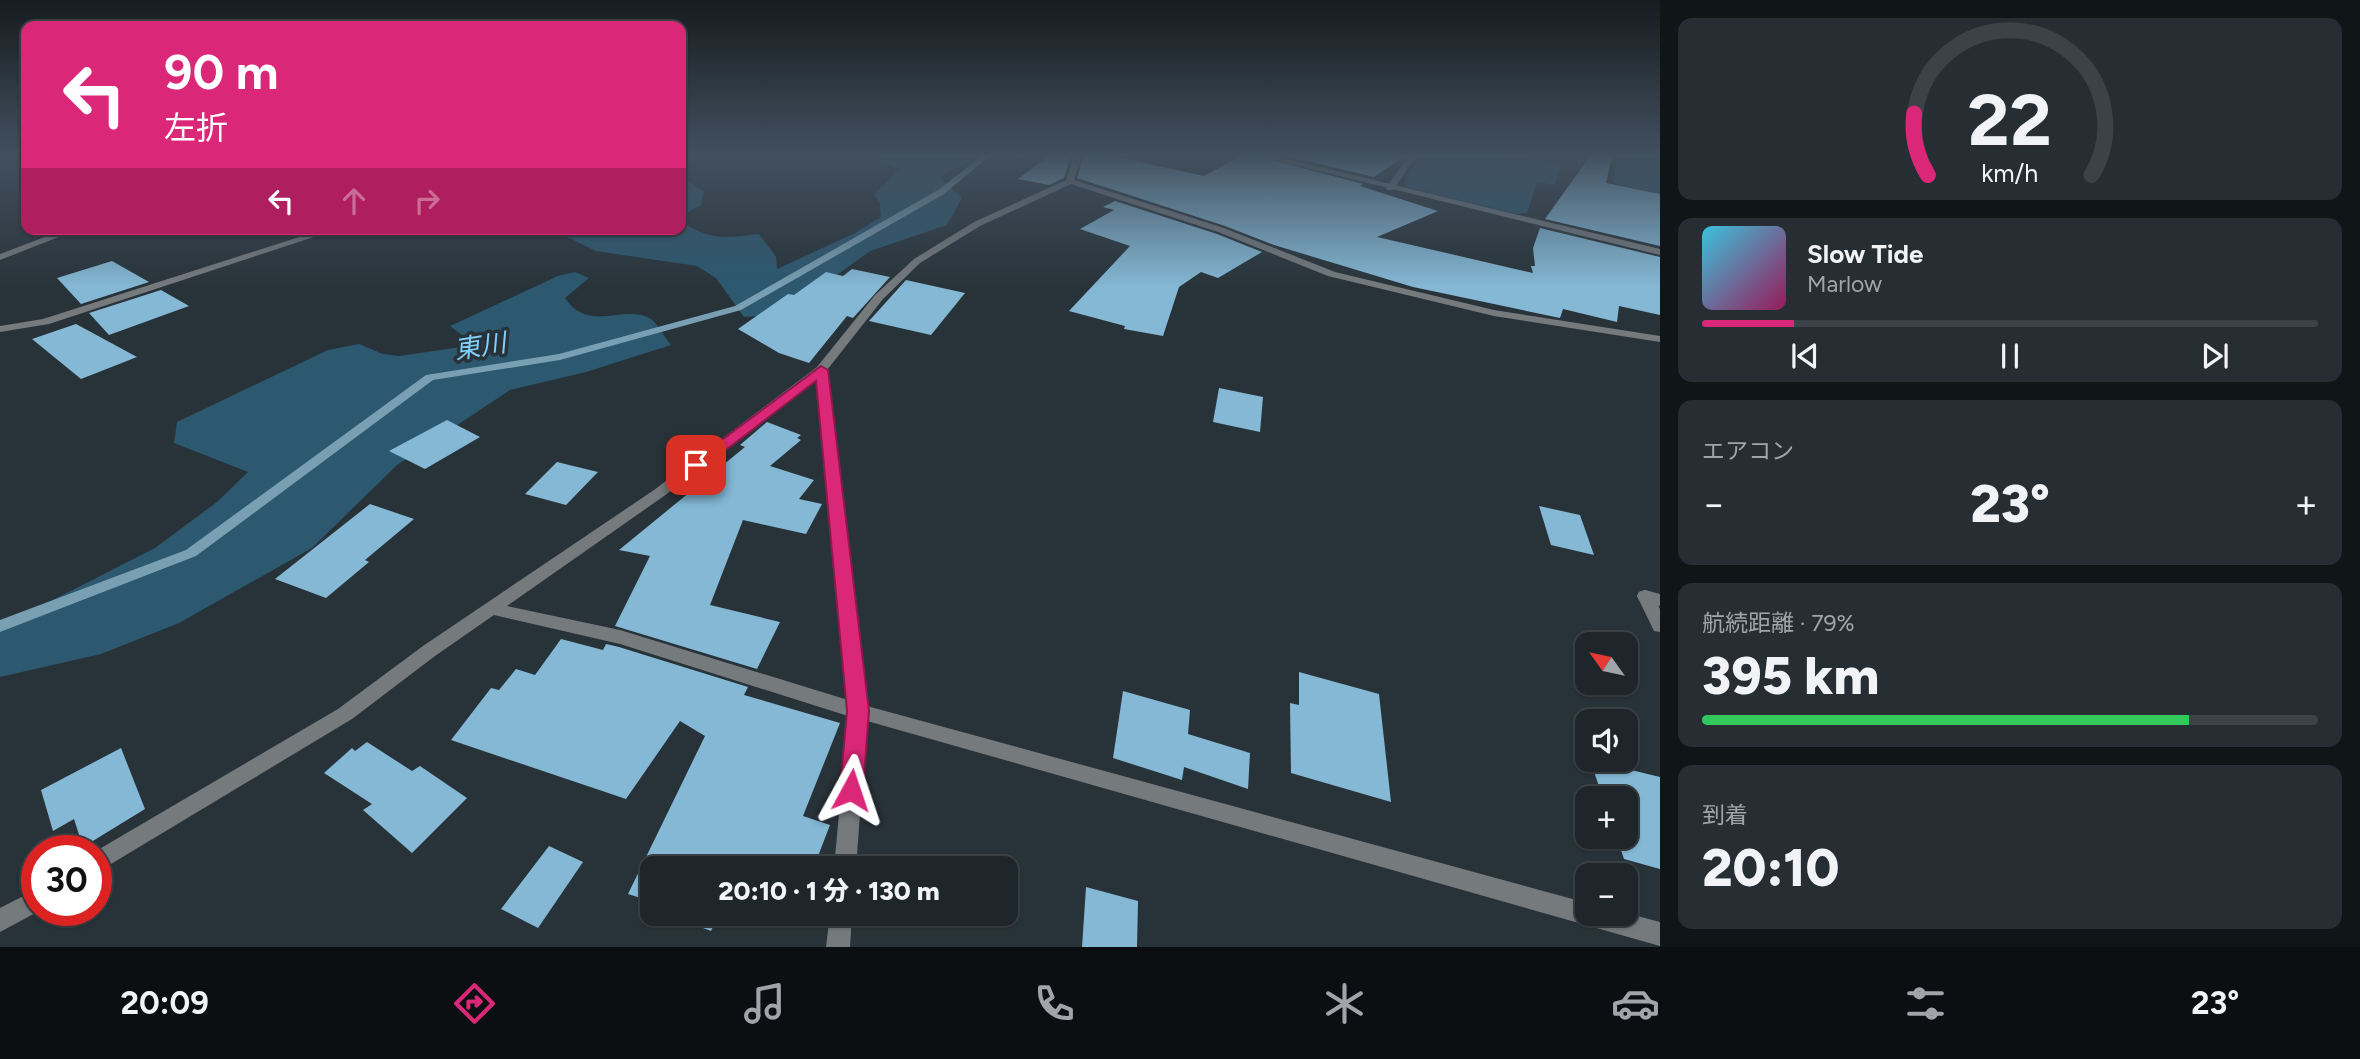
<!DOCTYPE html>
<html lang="ja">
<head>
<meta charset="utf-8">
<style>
  body { margin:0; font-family:Figtree,"Noto Sans JP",sans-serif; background:#262e33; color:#f1f3f6; height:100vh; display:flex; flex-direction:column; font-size:26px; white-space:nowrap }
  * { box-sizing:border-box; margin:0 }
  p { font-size:23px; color:#a1a5a9 }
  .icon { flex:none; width:38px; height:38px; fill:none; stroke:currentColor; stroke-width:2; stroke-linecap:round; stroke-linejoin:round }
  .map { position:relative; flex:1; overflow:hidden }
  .side { display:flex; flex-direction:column; gap:18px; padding:18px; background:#101518; width:700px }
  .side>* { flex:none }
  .banner { position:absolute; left:21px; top:21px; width:665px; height:214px; border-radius:14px; box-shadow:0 2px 5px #0004,0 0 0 2px #3c4347; background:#db2777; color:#fff; overflow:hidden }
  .needle { width:46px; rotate:303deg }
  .buttons { position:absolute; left:1575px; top:632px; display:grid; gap:14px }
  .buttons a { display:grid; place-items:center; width:63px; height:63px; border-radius:14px; background:#1e262b; box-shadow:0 2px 5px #0004,0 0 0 2px #3c4347; font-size:35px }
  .speed { position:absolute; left:21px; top:835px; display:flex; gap:14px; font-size:35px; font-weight:700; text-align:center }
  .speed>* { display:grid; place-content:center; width:91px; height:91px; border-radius:50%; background:#1e262b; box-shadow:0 2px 5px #0004,0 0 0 2px #3c4347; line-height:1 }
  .speed .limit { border:10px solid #d22; background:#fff; color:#111 }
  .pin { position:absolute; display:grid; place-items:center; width:60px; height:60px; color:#fff; margin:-30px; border-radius:14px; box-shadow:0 4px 10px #0006 }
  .me { position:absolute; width:77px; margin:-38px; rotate:5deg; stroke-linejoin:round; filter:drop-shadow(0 0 5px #0008) }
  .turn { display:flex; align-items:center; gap:24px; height:147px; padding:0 28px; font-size:32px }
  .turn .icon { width:91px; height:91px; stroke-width:2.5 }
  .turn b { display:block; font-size:49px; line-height:60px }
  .lanes { display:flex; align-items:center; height:66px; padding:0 28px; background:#0003; justify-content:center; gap:35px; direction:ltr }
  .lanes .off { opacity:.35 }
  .big { font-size:52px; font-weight:800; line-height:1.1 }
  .side .widget { flex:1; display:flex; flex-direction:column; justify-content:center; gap:10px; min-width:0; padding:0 24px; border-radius:14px; background:#262e33 }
  .side .dial { align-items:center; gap:0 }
  .dial svg { height:182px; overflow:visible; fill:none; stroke:#3c4347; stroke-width:7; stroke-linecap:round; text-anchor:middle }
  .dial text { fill:#f1f3f6; stroke:none }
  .song { display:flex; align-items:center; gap:21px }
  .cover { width:84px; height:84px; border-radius:10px; background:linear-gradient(135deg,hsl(190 70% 55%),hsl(330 70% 35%)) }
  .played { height:7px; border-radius:4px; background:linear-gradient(90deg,#db2777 15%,#3c4347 15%) }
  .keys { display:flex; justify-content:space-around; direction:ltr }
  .heat { display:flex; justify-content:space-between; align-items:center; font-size:38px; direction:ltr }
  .charge { height:10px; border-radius:5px; background:linear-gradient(90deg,#34c759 79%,#3c4347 0) }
  .trip { position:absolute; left:640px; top:856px; width:378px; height:70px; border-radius:14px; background:#1e262b; box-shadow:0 2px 5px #0004,0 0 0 2px #3c4347; font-weight:800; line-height:70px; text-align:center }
  .tab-bar { display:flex; height:112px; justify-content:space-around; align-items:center; background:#0c0f11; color:#a1a5a9 }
  .tab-bar .icon { width:49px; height:49px }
  .tab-bar .selected { color:#db2777 }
  .tab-bar b { font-size:32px; color:#f1f3f6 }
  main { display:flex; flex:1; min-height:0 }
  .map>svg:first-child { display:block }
  .green { fill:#2c5870 }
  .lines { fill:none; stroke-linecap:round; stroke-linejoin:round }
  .stream { fill:#799fb3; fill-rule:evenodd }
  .building { fill:#84b8d5 }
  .service { fill:#757a7d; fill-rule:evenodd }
  .minor { fill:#757a7d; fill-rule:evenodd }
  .tertiary { fill:#757a7d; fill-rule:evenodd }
  .route { fill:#db2777; stroke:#8e194d; stroke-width:2 }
  .labels { text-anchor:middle; stroke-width:7; stroke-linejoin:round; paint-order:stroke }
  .water-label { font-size:26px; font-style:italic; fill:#80cffb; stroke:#283339 }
</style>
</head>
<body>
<main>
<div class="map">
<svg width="1660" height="947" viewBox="0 0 1660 947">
  <rect width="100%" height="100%" fill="#283339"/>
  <g class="green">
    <path d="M880 155H981C968 165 951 167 940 178L962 198 947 225 870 251 841 272 769 315 744 317 716 278 697 266 596 251 555 231 681 229V221C710 241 726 238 759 234L776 257 777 269 855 233 881 217 880 203 874 194 900 169 873 159Z"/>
    <path d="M1420 155H1511L1561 164 1555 185 1537 182 1527 213 1517 214 1410 188 1404 184Z"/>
    <path d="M1618 155H1660V194L1613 183Z"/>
    <path d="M681 177 704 191 701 205 681 216Z"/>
    <path d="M575 272 589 278 565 298C589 334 625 303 651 319 658 324 665 338 671 345L586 372 510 390 397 465 312 548 179 623 101 654 0 677V627L155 548 217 502 248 472 174 443 177 422 328 350 359 344 383 354 399 356 475 345 450 326 558 276Z"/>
  </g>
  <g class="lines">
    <path class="stream" d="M983 155H991L944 194 741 310 560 360 433 380 196 556 0 632V620L186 550 426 375 559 354 735 306 938 190Z"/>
  </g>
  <g class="building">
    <path d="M1050 155H1071L1064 178 1049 185 1018 179Z"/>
    <path d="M1084 155 1122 158 1204 176 1243 155H1253L1363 184 1360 186 1438 211 1377 237 1533 273 1531 266H1535L1533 248 1540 228 1660 257V315L1619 306 1617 322 1563 309 1560 318 1413 287 1274 245 1225 226 1077 178Z"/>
    <path d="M1282 155H1406L1374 177Z"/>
    <path d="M1591 155H1612L1606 183 1660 194V246L1545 219Z"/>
    <path d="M1115 201 1217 234 1262 252 1218 278 1201 272 1179 287 1163 336 1124 329 1125 326 1069 311 1130 246 1080 229 1114 210 1103 207Z"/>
    <path d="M112 261 149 282 81 304 57 278Z"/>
    <path d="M852 269 890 277 853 318 847 316 809 363 779 353 738 329 788 294 794 295 826 272 843 276Z"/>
    <path d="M906 280 965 293 931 335 869 321Z"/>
    <path d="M161 290 189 306 109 335 89 313Z"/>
    <path d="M76 324 137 357 81 379 32 339Z"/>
    <path d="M1219 388 1263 397 1260 432 1213 422Z"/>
    <path d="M447 420 480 437 425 469 389 451Z"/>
    <path d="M767 422 801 435 797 438 801 440 770 466 814 480 799 499 822 504 806 534 743 520 710 605 780 622 757 669 615 626 650 556 619 550 745 447 740 445Z"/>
    <path d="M557 462 598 472 566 505 525 494Z"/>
    <path d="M370 504 414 519 365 560 369 562 326 598 275 579Z"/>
    <path d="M1539 506 1580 515 1594 555 1551 545Z"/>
    <path d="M561 639 603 650 606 644 619 647 748 687 744 695 840 723 803 816 830 825 815 864 785 854 783 868H653V902L628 894 705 736 680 721 626 799 451 740 491 688 499 690 516 669 535 675Z"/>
    <path d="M1299 672 1379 694 1391 802 1291 773 1290 703 1299 705Z"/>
    <path d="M1123 691 1190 710 1188 734 1250 753 1248 789 1184 767 1182 780 1113 758Z"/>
    <path d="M367 742 412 771 420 766 467 798 412 853 363 810 372 804 324 773 352 748 355 751Z"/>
    <path d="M121 748 145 809 83 847 74 819 53 831 41 790Z"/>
    <path d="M1590 760 1660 777V869L1624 859 1616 836H1626V798H1603Z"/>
    <path d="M549 846 583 862 538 928 501 909Z"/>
    <path d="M1086 887 1138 901 1137 947H1082Z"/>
    <path d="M665 914H719L711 931Z"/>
  </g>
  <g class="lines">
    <path class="service" d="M1645 590 1660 594V606L1639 600 1637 596 1639 592Z"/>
    <g class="minor">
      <path d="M1074 155H1082L1074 180 1224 228 1335 272 1494 310 1660 336V342L1494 316 1328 276 1218 232 1071 184 980 226 920 263 883 299 827 370 867 706 1587 903V914L1626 913 1660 922V946L867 721 856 868H834L848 716 620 644 494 615 435 656 352 719 96 873V851L338 709 423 646 654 490 817 367 875 295 914 259 974 222 1066 180ZM816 380 848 700 620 630 507 606 664 496Z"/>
      <path d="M1409 155H1417L1393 190H1387L1386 188Z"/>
      <path d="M66 229H79L0 260V254Z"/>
      <path d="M324 229H338L49 324 0 332V326L43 319Z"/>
      <path d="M1645 590 1651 592 1660 609V632L1654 631 1637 596 1639 592Z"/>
      <path d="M37 889V910H41L0 932V908Z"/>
      <path d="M830 914H852L850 947H826Z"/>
    </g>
    <path class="tertiary" d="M1255 155H1270L1660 249V255Z"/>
  </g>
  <linearGradient id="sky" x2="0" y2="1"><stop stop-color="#161c1f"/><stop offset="0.54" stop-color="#42505f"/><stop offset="1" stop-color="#42505f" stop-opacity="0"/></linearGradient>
  <rect width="1660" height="288" fill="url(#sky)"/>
  <path class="route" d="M821 366 828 370 869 711 863 790 860 797 851 800 843 797 840 790 847 711 816 381 701 469 696 470 688 465Z"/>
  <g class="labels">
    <g class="water-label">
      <text transform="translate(480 346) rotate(-9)" y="9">東川</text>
    </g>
  </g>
</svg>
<div class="buttons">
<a><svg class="needle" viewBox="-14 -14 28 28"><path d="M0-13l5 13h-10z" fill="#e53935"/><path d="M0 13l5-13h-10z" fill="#a1a5a9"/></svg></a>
<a><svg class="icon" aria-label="sound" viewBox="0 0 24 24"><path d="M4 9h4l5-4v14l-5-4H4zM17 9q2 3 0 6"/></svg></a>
<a>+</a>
<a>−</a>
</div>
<div class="speed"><div class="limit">30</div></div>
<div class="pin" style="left:696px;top:465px;background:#d93025"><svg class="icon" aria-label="arrive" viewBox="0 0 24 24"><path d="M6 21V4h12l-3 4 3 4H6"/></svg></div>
<svg class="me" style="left:851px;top:790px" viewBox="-20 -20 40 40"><path d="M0-17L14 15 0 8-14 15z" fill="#db2777" stroke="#fff" stroke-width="4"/></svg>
<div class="trip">20:10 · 1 分 · 130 m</div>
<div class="banner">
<div class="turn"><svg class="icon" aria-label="left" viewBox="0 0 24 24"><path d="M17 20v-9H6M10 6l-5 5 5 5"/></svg><div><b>90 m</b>左折</div></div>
<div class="lanes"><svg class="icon" aria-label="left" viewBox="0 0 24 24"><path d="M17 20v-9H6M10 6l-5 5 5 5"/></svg><svg class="icon off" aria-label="ahead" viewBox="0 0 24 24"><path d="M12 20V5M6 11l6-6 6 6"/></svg><svg class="icon off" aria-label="right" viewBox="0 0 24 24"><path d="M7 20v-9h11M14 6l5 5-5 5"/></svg></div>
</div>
</div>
<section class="side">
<div class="widget dial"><svg viewBox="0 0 100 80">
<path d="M14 69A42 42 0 1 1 86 69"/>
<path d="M14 69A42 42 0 0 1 8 42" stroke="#db2777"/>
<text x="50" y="56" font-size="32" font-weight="700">22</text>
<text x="50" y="72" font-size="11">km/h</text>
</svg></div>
<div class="widget">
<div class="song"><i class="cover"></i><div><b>Slow Tide</b><p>Marlow</p></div></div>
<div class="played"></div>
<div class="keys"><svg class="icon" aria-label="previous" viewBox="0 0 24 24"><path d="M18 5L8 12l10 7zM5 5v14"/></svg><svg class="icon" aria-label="pause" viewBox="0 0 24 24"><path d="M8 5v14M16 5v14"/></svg><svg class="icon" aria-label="next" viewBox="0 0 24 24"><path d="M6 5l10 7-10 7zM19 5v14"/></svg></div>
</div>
<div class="widget"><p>エアコン</p>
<div class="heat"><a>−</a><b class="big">23°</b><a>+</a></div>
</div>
<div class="widget"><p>航続距離 · 79%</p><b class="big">395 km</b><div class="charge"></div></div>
<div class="widget"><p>到着</p><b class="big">20:10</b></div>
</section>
</main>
<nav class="tab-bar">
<b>20:09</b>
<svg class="icon selected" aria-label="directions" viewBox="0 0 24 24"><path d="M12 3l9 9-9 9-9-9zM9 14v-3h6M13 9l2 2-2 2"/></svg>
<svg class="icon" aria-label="music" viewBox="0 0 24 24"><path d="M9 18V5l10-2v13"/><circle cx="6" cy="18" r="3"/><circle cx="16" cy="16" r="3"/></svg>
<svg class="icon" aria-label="phone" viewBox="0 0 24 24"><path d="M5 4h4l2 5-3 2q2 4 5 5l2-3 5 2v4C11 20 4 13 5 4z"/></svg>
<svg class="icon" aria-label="climate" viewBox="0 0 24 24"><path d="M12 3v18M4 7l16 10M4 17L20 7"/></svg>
<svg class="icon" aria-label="car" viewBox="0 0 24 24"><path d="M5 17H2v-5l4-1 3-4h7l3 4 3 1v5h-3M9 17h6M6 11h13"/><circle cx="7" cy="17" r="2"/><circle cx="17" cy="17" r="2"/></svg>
<svg class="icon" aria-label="filters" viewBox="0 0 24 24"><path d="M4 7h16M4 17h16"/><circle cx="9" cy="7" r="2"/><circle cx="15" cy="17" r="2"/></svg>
<b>23°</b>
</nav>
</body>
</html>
